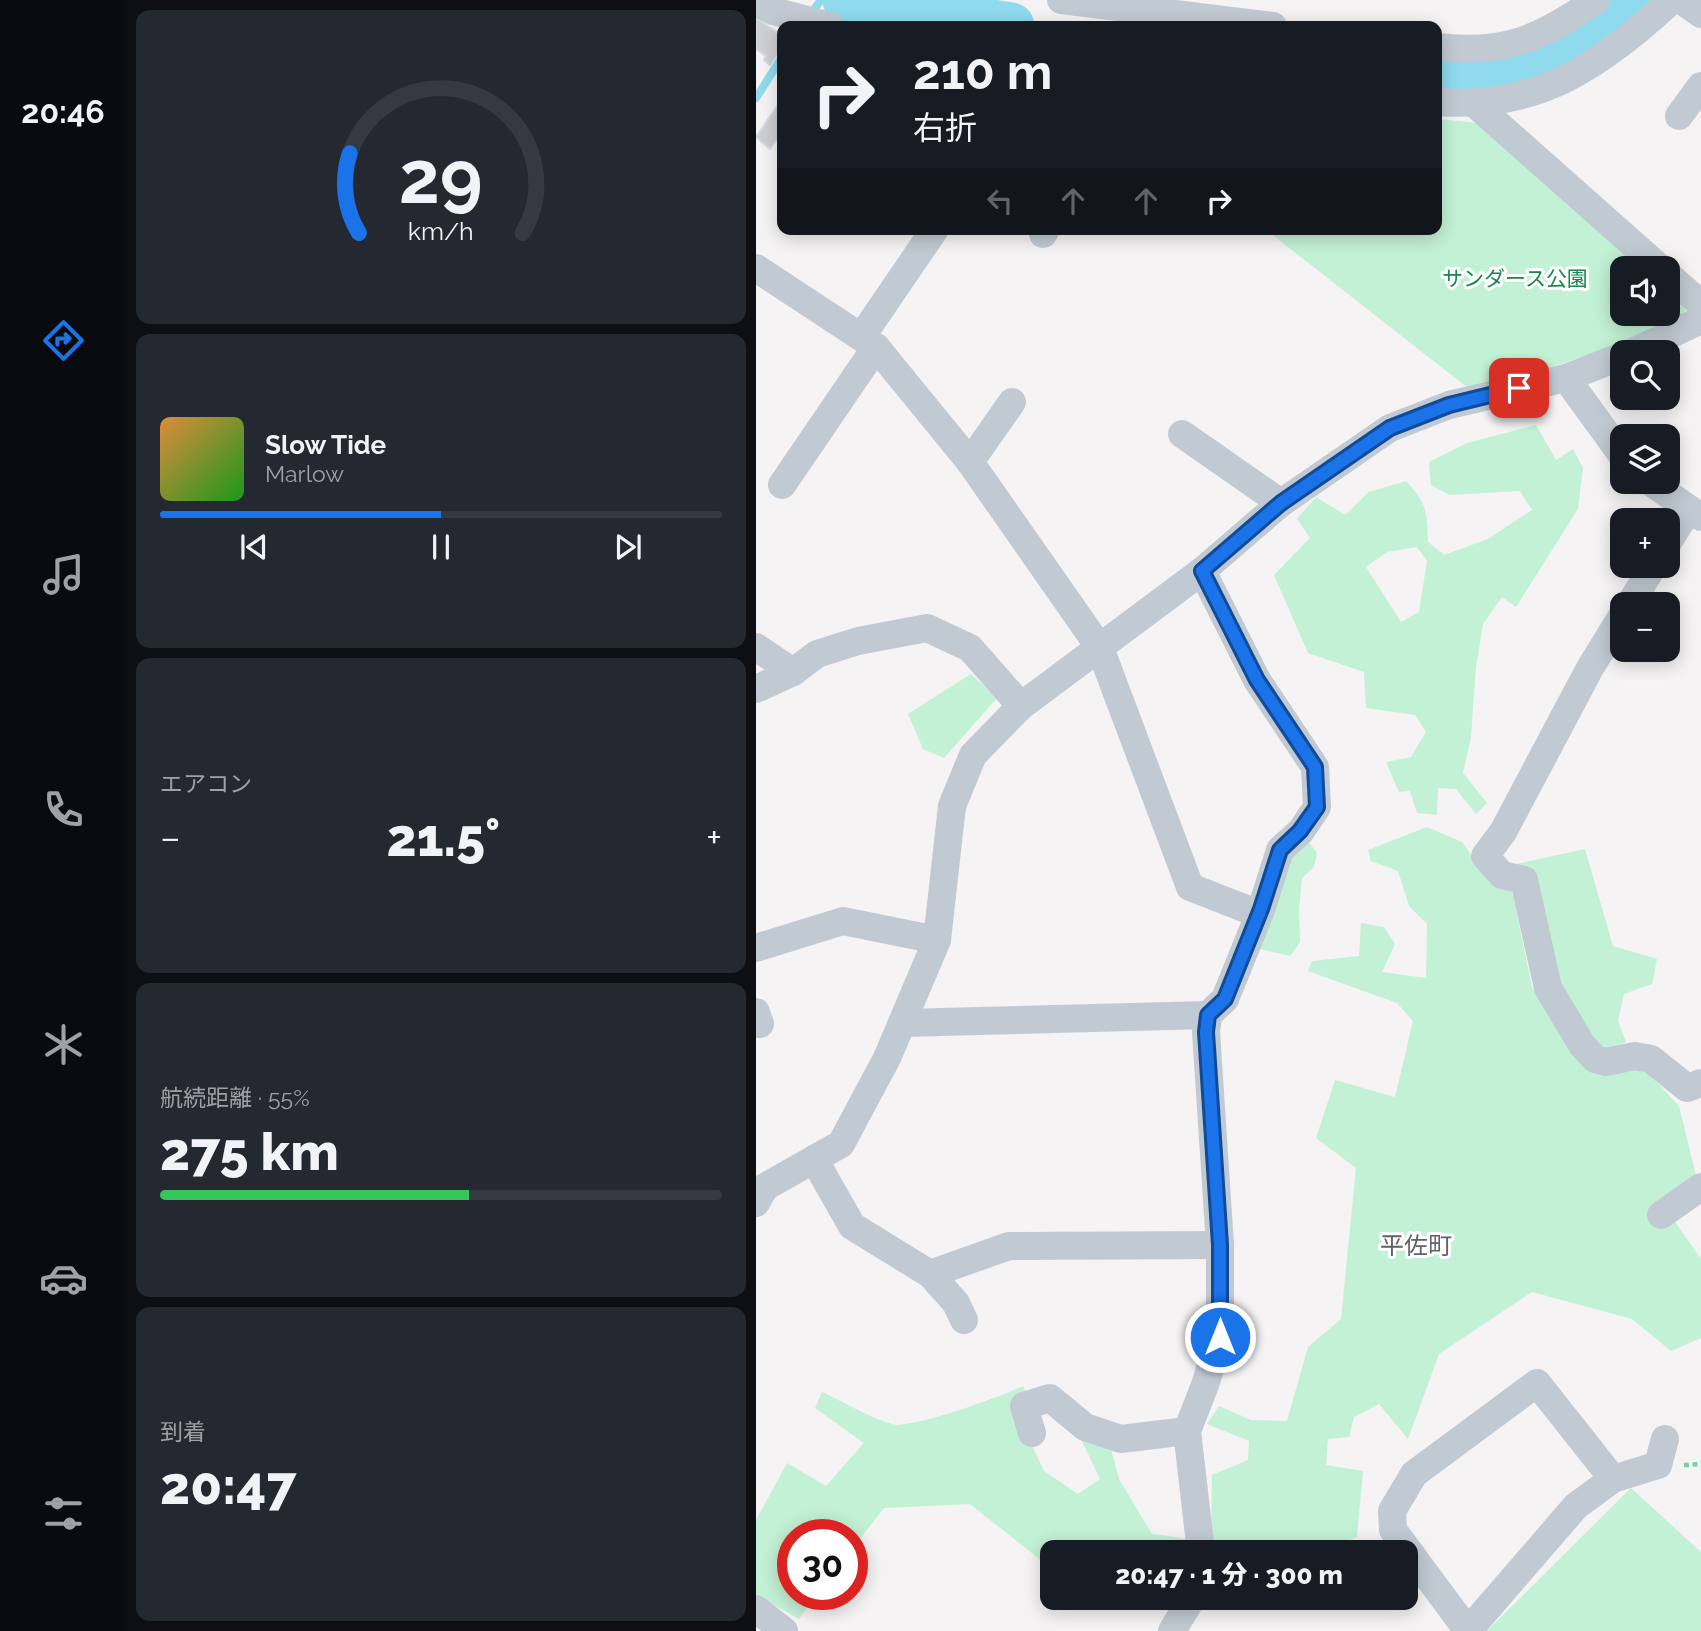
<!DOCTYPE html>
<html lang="ja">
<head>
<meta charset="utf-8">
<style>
  body { margin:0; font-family:Raleway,"Noto Sans JP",sans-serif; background:#242831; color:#f1f3f6; height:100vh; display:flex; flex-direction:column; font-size:26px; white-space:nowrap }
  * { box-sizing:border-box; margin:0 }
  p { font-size:23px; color:#9ea1a6 }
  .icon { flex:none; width:38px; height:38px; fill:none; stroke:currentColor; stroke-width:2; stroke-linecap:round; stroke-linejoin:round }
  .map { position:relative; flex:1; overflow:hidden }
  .panel { display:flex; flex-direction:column; gap:10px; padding:10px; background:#0d0f14; width:630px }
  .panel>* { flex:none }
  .banner { position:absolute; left:21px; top:21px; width:665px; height:214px; border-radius:14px; box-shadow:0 4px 18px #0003; background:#171b24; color:#f1f3f6; overflow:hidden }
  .fabs { position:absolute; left:854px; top:256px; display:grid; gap:14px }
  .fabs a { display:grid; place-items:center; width:70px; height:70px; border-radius:14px; background:#171b24; box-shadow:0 4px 18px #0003; font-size:35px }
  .speed { position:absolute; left:21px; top:1519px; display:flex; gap:14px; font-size:35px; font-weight:700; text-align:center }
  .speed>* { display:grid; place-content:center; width:91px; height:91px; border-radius:50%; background:#171b24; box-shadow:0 4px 18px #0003; line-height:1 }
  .speed .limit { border:10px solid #d22; background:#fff; color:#111 }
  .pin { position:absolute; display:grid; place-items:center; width:60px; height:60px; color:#fff; margin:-30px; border-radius:14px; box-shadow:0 4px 10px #0006 }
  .me { position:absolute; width:77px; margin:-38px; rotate:0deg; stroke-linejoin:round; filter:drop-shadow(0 0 5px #0008) }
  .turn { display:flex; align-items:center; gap:24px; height:147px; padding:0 21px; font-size:32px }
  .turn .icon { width:91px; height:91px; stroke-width:2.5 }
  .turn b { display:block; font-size:49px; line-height:60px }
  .lanes { display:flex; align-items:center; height:66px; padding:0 21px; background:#0003; justify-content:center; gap:35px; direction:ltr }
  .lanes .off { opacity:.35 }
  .big { font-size:52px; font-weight:800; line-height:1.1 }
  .panel .card { flex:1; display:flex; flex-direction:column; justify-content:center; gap:10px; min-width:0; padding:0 24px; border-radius:14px; background:#242831 }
  .panel .dial { align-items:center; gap:0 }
  .dial svg { height:182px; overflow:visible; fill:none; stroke:#363941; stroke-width:7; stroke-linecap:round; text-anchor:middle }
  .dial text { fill:#f1f3f6; stroke:none }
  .song { display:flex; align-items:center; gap:21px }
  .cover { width:84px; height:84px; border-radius:10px; background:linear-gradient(135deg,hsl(30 70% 55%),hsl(120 70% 35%)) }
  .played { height:7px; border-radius:4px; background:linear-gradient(90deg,#1a73e8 50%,#363941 50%) }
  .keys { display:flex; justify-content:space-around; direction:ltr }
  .heat { display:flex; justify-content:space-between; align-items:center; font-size:38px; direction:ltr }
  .charge { height:10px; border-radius:5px; background:linear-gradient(90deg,#34c759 55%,#363941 0) }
  .trip { position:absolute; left:284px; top:1540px; width:378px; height:70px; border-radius:14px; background:#171b24; box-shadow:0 4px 18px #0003; font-weight:800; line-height:70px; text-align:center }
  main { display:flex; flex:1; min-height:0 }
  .dock { display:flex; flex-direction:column; width:126px; justify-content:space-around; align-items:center; background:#090b0e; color:#9ea1a6 }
  .dock .icon { width:49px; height:49px }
  .dock .on { color:#1a73e8 }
  .dock b { font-size:32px; color:#f1f3f6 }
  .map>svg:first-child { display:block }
  .green { fill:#c3f1d5; fill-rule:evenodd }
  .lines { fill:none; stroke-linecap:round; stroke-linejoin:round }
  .stream { stroke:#90daee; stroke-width:8 }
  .river { stroke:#90daee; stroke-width:47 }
  .building { fill:#cdcfd5; stroke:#d7d9de; stroke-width:2 }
  .path { stroke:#7ad0a6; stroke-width:4.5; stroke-dasharray:5 3.5; stroke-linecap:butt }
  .minor { stroke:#c1cad2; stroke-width:28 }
  .route-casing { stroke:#114b97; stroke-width:18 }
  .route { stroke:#1a73e8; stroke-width:12 }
  .labels { text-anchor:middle; stroke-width:6; stroke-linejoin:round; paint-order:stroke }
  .park-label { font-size:21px; fill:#17864f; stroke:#fff }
  .quarter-label { font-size:24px; fill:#5f6368; stroke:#fff }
</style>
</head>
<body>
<main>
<nav class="dock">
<b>20:46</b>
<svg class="icon on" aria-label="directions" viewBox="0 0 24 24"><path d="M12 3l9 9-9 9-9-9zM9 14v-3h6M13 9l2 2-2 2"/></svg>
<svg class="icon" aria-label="music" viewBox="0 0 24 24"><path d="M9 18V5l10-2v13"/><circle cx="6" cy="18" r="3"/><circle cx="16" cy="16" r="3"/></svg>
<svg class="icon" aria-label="phone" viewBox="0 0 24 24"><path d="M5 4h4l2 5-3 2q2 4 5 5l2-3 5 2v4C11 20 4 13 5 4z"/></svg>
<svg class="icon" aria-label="climate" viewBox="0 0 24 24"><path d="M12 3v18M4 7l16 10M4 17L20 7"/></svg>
<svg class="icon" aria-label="car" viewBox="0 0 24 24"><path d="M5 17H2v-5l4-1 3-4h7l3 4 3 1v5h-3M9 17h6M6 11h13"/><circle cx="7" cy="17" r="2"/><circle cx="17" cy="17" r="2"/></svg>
<svg class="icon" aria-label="filters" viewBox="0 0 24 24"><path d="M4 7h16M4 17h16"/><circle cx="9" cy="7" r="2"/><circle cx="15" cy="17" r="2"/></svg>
</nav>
<section class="panel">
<div class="card dial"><svg viewBox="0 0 100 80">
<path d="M14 69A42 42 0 1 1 86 69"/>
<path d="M14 69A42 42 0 0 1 10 34" stroke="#1a73e8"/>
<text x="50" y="56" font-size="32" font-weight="700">29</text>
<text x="50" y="72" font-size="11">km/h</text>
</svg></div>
<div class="card">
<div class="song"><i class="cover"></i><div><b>Slow Tide</b><p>Marlow</p></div></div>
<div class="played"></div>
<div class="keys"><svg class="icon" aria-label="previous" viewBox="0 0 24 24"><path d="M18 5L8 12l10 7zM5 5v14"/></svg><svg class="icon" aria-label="pause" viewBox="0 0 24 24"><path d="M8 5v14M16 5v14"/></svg><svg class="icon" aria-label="next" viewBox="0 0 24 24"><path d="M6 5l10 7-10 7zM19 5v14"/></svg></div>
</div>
<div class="card"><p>エアコン</p>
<div class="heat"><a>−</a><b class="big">21.5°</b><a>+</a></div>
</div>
<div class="card"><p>航続距離 · 55%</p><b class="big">275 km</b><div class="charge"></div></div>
<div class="card"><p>到着</p><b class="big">20:47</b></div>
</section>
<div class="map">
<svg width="945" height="1631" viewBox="0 0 945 1631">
  <rect width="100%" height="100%" fill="#f5f3f3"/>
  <g class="green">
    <path d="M681 119 724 123 886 268H866V313H912V291L932 309 898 332 805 364 712 388 509 229H681Z"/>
    <path d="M780 425 800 460 817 449 827 468 822 509 760 607 746 597 727 624 720 667 715 737 707 773 731 803 720 814 700 789 682 788 681 815 661 813 654 791 643 792 630 762 655 757 670 732 659 715 610 708 608 672 552 653 518 575 554 538 541 519 560 497 589 515 613 492 650 481C671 504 671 512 672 542L688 555 732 539 776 510 764 491 693 495 675 485 673 462 711 443ZM661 547 671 561 663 612 645 622 610 567 631 552Z"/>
    <path d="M215 674 241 698 188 758 167 749 152 714Z"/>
    <path d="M671 827 706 842 733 880 756 891 776 987 812 1046 859 1073 889 1069 923 1106 940 1175 905 1202 945 1259V1338L915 1351 876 1319 776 1292 683 1354 652 1439 623 1404 598 1417 593 1437 572 1439 570 1465 607 1471 601 1537 563 1552H296V1569L214 1504 128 1508 96 1549V1535H37V1594H61L43 1619 0 1595V1520L31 1463 70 1486 108 1443 59 1408 66 1392C88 1402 114 1418 136 1424 154 1430 247 1396 267 1386L272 1395 259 1409 288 1471 322 1494 344 1479 323 1435 354 1445 363 1479 396 1534 455 1542 456 1475 492 1460 493 1441 451 1424 463 1406 495 1420 531 1421 552 1347 585 1319 600 1168 560 1138 579 1080 639 1097 657 1021 641 1003 552 971 556 961 603 956 605 923 628 927 639 944 626 972 670 978 671 924 653 906 642 871 615 861 612 850Z"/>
    <path d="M552 841 561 853 558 867 546 878 543 909 544 942 534 956 500 948 530 856Z"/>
    <path d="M829 849 857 946 901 959 896 984 868 994 862 1021 870 1042 849 1051 826 1028 799 983 756 865Z"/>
    <path d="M875 1488 945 1552V1631H731Z"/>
  </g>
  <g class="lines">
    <g class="stream">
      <path d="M54 15 65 0"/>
      <path d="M0 98 26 57"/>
    </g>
    <g class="river">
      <path d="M90 0 255 26"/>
      <path d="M681 75 769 68 814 48 878 0"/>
    </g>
  </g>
  <g class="building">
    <path d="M0 18 26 36V47L14 65 8 60 10 56 0 49Z"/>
    <path d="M26 99V144L20 140 14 149 0 137Z"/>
  </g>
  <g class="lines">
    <path class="path" d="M928 1465 945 1464"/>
    <g class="minor">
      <path d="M305 0 517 26"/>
      <path d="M925 0 945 14"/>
      <path d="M0 2 17 11 74 26"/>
      <path d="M681 47C750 55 785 38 840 0"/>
      <path d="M681 102C784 110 844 65 916 0"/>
      <path d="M719 104 904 268"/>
      <path d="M923 116 945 86"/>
      <path d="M287 234 290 229"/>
      <path d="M0 268 120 347 214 462 344 648 434 887 503 914"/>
      <path d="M912 275 945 304"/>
      <path d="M106 336 179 229"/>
      <path d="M877 352 945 320"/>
      <path d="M810 378 866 455"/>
      <path d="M426 434 525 503"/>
      <path d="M214 462 256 402"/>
      <path d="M893 481 945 517"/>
      <path d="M26 485 120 347"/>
      <path d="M912 542 932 510"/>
      <path d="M874 604 898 565"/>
      <path d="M866 616 834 668 747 832 729 856 746 875 768 880 792 988 826 1045 839 1059 850 1062 879 1056 895 1059 931 1088 945 1083"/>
      <path d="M0 647 37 672"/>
      <path d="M0 689 37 672 61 654 102 641 171 628 214 648 265 706"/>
      <path d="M0 948 87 921 181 940"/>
      <path d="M0 1012 4 1024"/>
      <path d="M146 1023 452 1015"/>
      <path d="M58 1159 96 1226 174 1274 200 1303 208 1320"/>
      <path d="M0 1203 9 1187 85 1144 131 1058 181 940 196 806 217 755 265 706 446 571 525 503 634 428 693 405 810 378 866 356"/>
      <path d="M905 1215 945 1187"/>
      <path d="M174 1274 253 1246 464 1245"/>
      <path d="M276 1433 268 1406 294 1398 329 1427 365 1439 431 1431"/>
      <path d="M857 1479 902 1465 909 1439"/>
      <path d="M445 1552 431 1431 449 1385 464 1337V1245L450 1032 452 1015 469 999 505 910 524 850 545 831 561 807 559 767 501 680 446 571"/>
      <path d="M0 1609 28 1631"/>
      <path d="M416 1631 436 1598"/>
      <path d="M712 1631 820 1506 857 1479 781 1383 658 1474 636 1511 637 1530 712 1631"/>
    </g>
  </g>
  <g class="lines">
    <defs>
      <path id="route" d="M464 1337V1245L450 1032 452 1015 469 999 505 909 524 850 544 831 561 807 559 767 501 680 446 571 525 503 634 428 693 405 763 388"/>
    </defs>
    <use href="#route" class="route-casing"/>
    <use href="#route" class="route"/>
  </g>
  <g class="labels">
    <g class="park-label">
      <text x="759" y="286">サンダース公園</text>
    </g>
    <g class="quarter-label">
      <text x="660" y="1254">平佐町</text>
    </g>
  </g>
</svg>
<div class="fabs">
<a><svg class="icon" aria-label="sound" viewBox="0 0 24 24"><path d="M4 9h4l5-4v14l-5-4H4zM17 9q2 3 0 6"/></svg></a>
<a><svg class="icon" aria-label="search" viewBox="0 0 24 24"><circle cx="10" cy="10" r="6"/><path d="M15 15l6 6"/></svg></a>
<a><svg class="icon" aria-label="layers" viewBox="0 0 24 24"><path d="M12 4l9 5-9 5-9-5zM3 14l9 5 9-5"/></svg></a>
<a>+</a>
<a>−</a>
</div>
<div class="speed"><div class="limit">30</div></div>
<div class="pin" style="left:763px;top:388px;background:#d93025"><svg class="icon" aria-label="arrive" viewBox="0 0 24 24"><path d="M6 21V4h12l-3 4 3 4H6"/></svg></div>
<svg class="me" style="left:464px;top:1337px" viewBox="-20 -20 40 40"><circle r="17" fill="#1a73e8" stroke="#fff" stroke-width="3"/><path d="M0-11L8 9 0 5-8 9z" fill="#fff"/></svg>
<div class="trip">20:47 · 1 分 · 300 m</div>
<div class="banner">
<div class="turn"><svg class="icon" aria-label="right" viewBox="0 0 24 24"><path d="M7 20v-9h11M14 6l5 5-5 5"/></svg><div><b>210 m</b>右折</div></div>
<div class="lanes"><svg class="icon off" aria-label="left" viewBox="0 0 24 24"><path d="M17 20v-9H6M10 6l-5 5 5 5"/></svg><svg class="icon off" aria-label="ahead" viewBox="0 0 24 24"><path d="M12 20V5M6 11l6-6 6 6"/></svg><svg class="icon off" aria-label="ahead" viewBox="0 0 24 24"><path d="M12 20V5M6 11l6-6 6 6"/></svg><svg class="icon" aria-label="right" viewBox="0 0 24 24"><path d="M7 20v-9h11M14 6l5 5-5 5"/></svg></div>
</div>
</div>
</main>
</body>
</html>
